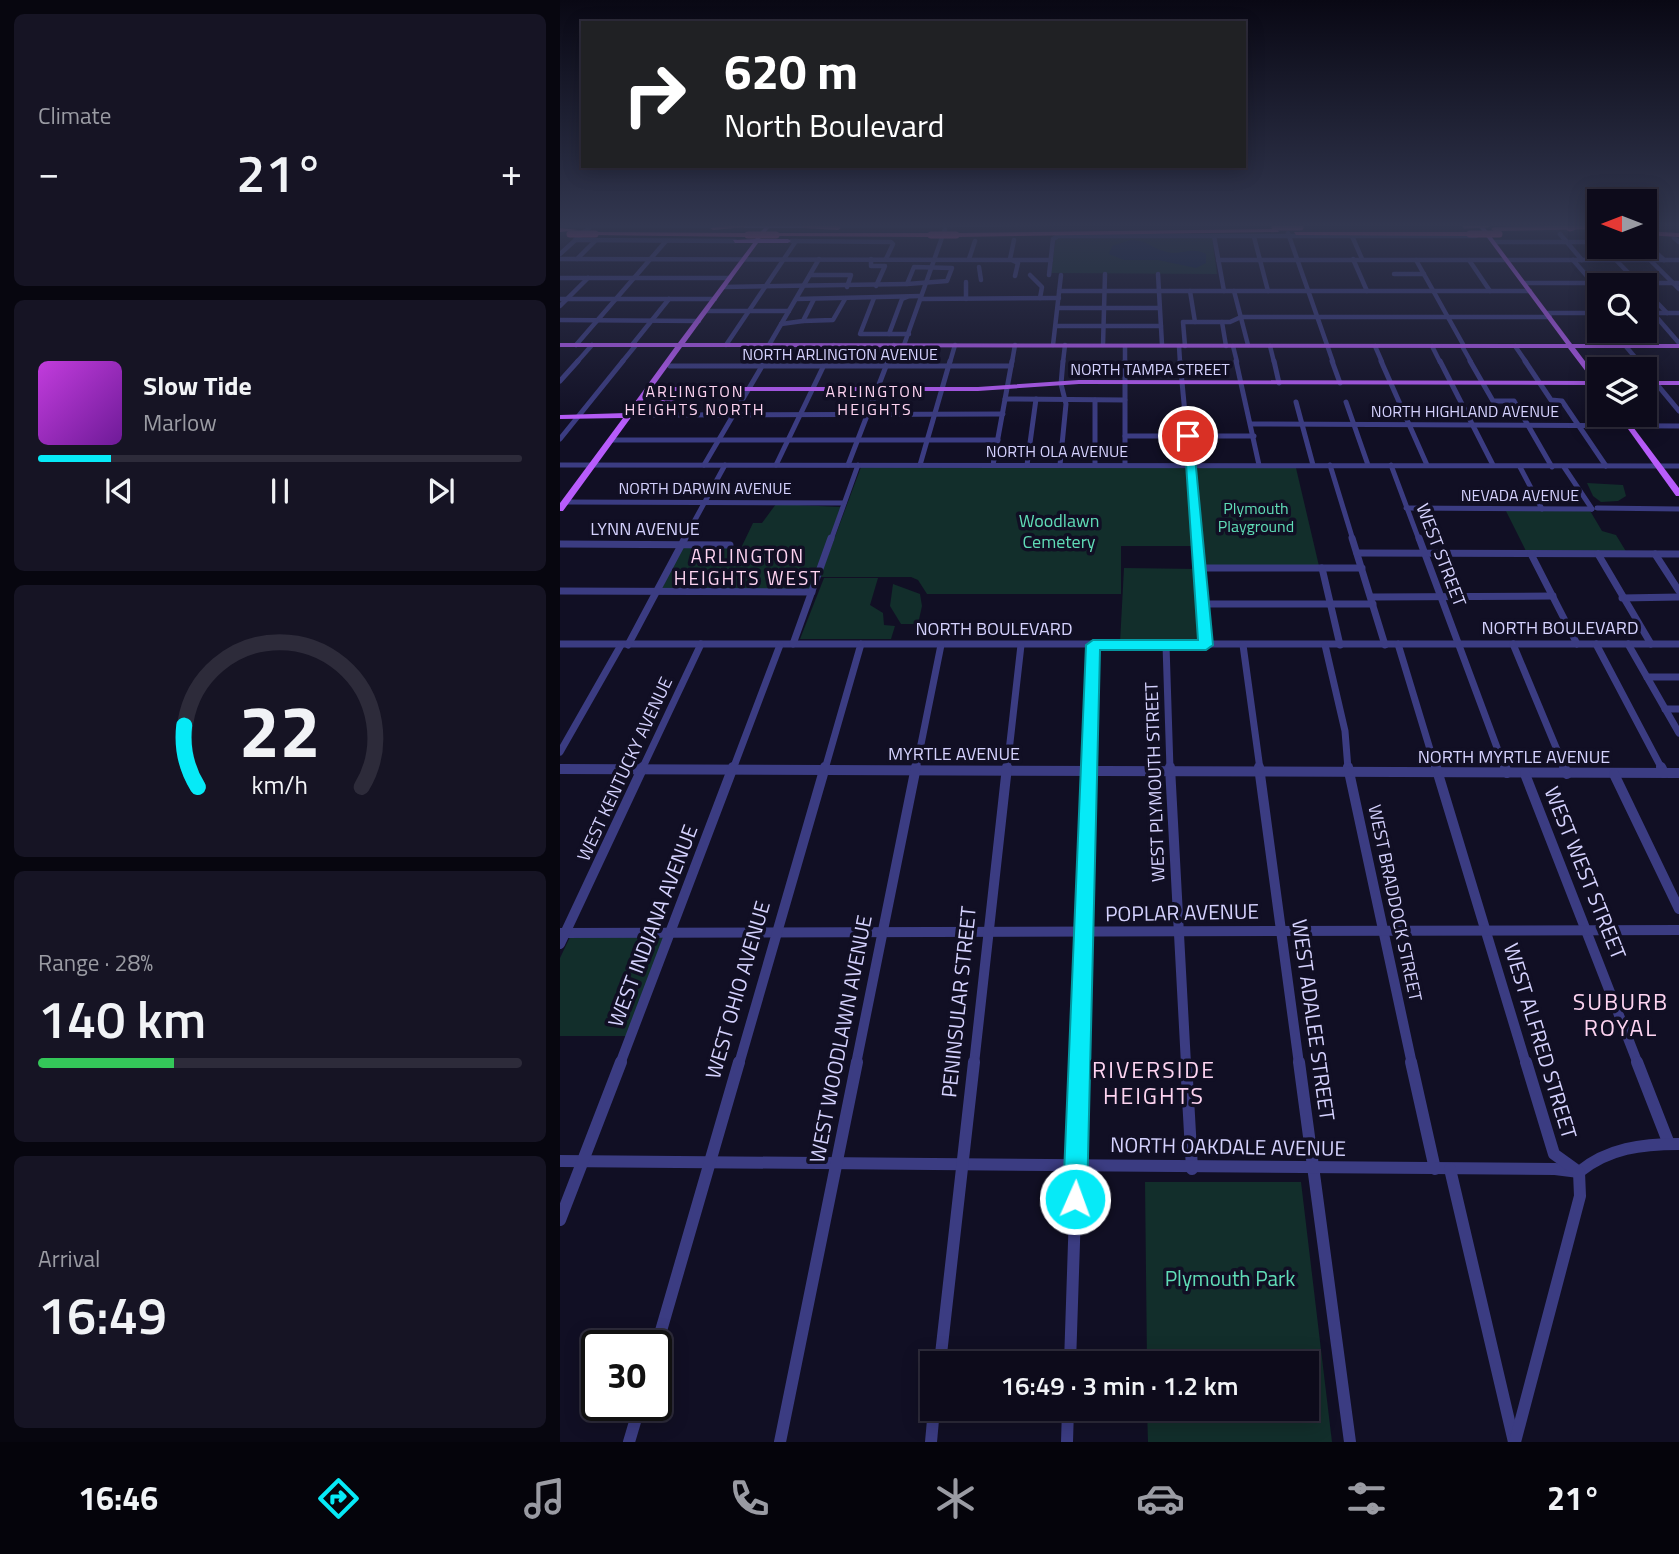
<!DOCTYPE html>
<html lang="en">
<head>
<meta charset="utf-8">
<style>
  body { margin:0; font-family:"Titillium Web",sans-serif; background:#161424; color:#f1f3f6; height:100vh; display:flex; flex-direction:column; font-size:26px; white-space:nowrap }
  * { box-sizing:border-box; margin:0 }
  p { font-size:23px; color:#9a9ba3 }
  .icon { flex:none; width:38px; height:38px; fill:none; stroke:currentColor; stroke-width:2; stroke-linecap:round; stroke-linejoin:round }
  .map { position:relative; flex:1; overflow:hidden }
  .details { display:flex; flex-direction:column; gap:14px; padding:14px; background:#07060f; width:560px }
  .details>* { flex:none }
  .hud { position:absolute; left:21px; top:21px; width:665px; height:147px; border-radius:0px; box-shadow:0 4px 18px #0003,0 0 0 2px #2d2b3a; background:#202124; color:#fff; overflow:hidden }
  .needle { width:46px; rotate:270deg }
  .tools { position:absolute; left:1027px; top:189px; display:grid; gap:14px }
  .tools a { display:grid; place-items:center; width:70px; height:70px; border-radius:0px; background:#0d0b1b; box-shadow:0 4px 18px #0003,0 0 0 2px #2d2b3a; font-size:35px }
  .speed { position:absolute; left:21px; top:1330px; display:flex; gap:14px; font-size:35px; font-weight:700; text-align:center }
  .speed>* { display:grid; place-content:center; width:91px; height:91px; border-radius:50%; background:#0d0b1b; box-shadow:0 4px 18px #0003,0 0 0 2px #2d2b3a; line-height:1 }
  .speed .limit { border:4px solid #111; border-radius:10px; background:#fff; color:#111 }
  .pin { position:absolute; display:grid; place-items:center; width:60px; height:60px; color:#fff; margin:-30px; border:4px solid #fff; border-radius:50%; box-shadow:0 2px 7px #0007 }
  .me { position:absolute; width:77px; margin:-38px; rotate:2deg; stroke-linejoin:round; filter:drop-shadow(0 0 5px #0008) }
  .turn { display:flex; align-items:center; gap:24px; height:147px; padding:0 28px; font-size:32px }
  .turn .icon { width:91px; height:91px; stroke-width:2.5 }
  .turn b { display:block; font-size:49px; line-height:60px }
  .big { font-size:52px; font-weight:600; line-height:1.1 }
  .details .tile { flex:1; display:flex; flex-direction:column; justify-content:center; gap:10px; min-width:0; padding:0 24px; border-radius:10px; background:#161424 }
  .details .dial { align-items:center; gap:0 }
  .dial svg { height:182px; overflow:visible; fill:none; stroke:#2d2b3a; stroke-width:7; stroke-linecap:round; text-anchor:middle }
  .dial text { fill:#f1f3f6; stroke:none }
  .song { display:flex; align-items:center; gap:21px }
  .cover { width:84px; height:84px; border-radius:10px; background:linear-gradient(135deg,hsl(290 70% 55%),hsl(280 70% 35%)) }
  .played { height:7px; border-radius:4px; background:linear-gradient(90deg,#06eaf7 15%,#2d2b3a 15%) }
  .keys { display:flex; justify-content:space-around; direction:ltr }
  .heat { display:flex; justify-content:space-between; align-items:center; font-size:38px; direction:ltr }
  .charge { height:10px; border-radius:5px; background:linear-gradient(90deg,#34c759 28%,#2d2b3a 0) }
  .trip { position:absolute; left:360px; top:1351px; width:399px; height:70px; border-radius:0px; background:#0d0b1b; box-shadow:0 4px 18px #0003,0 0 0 2px #2d2b3a; font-weight:600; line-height:70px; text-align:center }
  .tab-bar { display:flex; height:112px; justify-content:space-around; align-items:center; background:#05040b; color:#9a9ba3 }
  .tab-bar .icon { width:49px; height:49px }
  .tab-bar .active { color:#06eaf7 }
  .tab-bar b { font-size:32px; color:#f1f3f6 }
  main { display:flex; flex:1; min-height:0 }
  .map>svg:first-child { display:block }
  .green { fill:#122e2b }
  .water { fill:#0b2141 }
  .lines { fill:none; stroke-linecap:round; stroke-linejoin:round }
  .minor-far4 { stroke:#3b3c82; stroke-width:4.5 }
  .minor-far3 { stroke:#3b3c82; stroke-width:5 }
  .minor-far2 { stroke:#3b3c82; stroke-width:7 }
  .minor-far1 { stroke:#3b3c82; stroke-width:10 }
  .minor { stroke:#3b3c82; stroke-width:12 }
  .major { fill:#b85cfb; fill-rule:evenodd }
  .highway { fill:#fb50aa; fill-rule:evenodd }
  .highway-bridge { stroke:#fb50aa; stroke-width:7 }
  .route { fill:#06eaf7; stroke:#0498a1; stroke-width:2 }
  .labels { text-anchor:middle; stroke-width:7; stroke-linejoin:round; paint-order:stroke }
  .far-street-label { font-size:16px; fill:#d5d2fe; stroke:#110f24 }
  .far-neighbourhood-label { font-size:16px; letter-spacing:2px; fill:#fed4f1; stroke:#110f24 }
  .far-park-label { font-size:16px; fill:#60ddb7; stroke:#110f24 }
  .park-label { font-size:18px; fill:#60ddb7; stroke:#110f24 }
  .street-label { font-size:18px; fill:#d5d2fe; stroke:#110f24 }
  .neighbourhood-label { font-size:19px; letter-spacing:2px; fill:#fed4f1; stroke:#110f24 }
  .near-street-label { font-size:21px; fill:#d5d2fe; stroke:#110f24 }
  .near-park-label { font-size:21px; fill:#60ddb7; stroke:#110f24 }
  .near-neighbourhood-label { font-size:23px; letter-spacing:2px; fill:#fed4f1; stroke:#110f24 }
</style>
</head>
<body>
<main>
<section class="details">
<div class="tile"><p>Climate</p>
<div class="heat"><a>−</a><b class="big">21°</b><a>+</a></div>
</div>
<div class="tile">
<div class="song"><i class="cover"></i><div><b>Slow Tide</b><p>Marlow</p></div></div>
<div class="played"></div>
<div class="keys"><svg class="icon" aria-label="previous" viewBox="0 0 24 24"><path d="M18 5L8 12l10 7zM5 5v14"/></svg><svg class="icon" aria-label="pause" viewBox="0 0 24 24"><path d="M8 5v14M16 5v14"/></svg><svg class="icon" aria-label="next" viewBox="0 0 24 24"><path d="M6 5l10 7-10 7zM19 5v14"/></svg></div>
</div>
<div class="tile dial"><svg viewBox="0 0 100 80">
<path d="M14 69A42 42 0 1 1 86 69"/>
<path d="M14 69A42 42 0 0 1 8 42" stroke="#06eaf7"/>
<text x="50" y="56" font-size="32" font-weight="700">22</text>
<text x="50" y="72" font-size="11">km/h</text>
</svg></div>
<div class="tile"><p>Range · 28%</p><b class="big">140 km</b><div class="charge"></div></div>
<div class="tile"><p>Arrival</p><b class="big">16:49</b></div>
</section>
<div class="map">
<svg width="1119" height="1442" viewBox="0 0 1119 1442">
  <rect width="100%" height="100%" fill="#110f24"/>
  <g class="green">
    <path d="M652 237 657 274 491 273 496 238Z"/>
    <path d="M301 467H628L634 546H561V594H367L358 580 351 577H260Z"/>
    <path d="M632 467 736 468 759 566 643 565Z"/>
    <path d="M1027 483 1063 485 1066 496 1058 501 1041 502 1033 496Z"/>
    <path d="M216 504 281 507 250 590H101L123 546H182L193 523H202Z"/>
    <path d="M945 509H1029L1042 531 1056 535 1067 553H967Z"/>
    <path d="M564 568 637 569 642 643H560Z"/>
    <path d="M264 578H318L310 605 323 613 324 625 335 626 331 639H240Z"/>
    <path d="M333 584 360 594 362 606 358 624H341L330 606Z"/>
    <path d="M106 936 68 1036H0V958L10 937Z"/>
    <path d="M585 1182H741L772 1442H588L587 1409H747V1363H587Z"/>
  </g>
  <path class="water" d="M570 240C589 240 592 249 607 252 621 256 632 246 646 254V263L636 268 598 260H564L549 254 552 246Z"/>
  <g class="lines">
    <g class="minor-far4">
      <path d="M0 225 179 226"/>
      <path d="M256 226 494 224"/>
      <path d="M728 233 773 362"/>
      <path d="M1000 234 1022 260"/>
      <path d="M654 236 664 291"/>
      <path d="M792 236 802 259"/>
      <path d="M694 237 708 291"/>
      <path d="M1114 238 1119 242"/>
      <path d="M15 240 175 241"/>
      <path d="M454 240 450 259 458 263 455 276"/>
      <path d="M231 241 331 242 333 244 326 259"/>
      <path d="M934 242H1040"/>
      <path d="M1085 242 1104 260"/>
      <path d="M1052 247 1065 260"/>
      <path d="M0 254 33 224"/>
      <path d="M0 259 491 260"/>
      <path d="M17 259 35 241"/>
      <path d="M311 259V266H325L316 286"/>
      <path d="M409 259 415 241"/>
      <path d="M793 259 807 291"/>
      <path d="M658 260H1119"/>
      <path d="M856 260 904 346"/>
      <path d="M909 260 930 291"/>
      <path d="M1013 260 1040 291"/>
      <path d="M1056 260 1078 283"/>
      <path d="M1090 260 1119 289"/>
      <path d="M354 267 392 268 387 281 347 284Z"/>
      <path d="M419 267 421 280"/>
      <path d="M598 274 602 345"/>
      <path d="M834 274H864"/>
      <path d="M250 275H291L287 287"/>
      <path d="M470 275 482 287 480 298"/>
      <path d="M489 275 493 239 498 236H916"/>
      <path d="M0 278H73"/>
      <path d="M73 278H170"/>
      <path d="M406 282V299"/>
      <path d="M964 283H1119"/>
      <path d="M163 287 347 284"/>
      <path d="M1085 290 1107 313"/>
      <path d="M499 291H970"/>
      <path d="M630 291 635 322"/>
      <path d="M674 291 688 345"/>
      <path d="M314 298 300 334H349"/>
      <path d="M0 299H155"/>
      <path d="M236 299 361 296"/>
      <path d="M361 299 499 298"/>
      <path d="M0 306 28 278"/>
      <path d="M498 308H599"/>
      <path d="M146 311H229"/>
      <path d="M986 313H1040"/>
      <path d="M1085 313H1119"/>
      <path d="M1093 313 1119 343"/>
      <path d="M0 320 139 321"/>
      <path d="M243 321 273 320 285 299"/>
      <path d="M662 322 666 346"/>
      <path d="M221 324 243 321 254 299"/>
      <path d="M496 326H601"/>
      <path d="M1053 331 1079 362"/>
      <path d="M329 334 342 299 347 297"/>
      <path d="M16 345 106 241"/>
      <path d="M72 345 109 299"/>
      <path d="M166 345 236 241"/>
      <path d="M209 345 259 259"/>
      <path d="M344 345 385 229"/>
      <path d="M493 345 501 275"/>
      <path d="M543 345 545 274"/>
      <path d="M565 346V362"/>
      <path d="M619 346 620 362"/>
      <path d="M625 346 623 322H670L681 317H990"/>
      <path d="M673 346 677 362"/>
      <path d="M710 346 714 362"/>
      <path d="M815 346 822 362"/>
      <path d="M872 346 880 362"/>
      <path d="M902 346 911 362"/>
      <path d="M955 346 966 362"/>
      <path d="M17 362 32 345"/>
      <path d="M62 362 76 345"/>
      <path d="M204 362 214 345"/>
      <path d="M266 362 274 345"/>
      <path d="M327 362 334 345"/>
      <path d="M390 362 395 345"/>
      <path d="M452 362 455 345"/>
      <path d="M503 362 505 345"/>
    </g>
    <g class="minor-far3">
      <path d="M565 361V465"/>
      <path d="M620 361 637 540"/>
      <path d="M676 361 699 465"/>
      <path d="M714 361 719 383"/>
      <path d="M772 361 780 383"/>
      <path d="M821 361 867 465"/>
      <path d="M880 361 933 465"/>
      <path d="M910 361 933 401H954L992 467"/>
      <path d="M965 361 991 400 1002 401 1046 466"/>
      <path d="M1078 361 1085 369"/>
      <path d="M110 366H451"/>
      <path d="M1085 370 1119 411"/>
      <path d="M0 381 18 361"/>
      <path d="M445 399 565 400"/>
      <path d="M535 400V465"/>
      <path d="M736 402 753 465"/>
      <path d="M786 402 808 465"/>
      <path d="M70 415 443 414"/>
      <path d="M691 424 1119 426"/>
      <path d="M565 436H694"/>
      <path d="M0 439 63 361"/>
      <path d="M51 440H438"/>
      <path d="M0 465 1119 466"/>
      <path d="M144 465 205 361"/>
      <path d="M216 465 266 361"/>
      <path d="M288 465 328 361"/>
      <path d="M360 465 390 361"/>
      <path d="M433 465 452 361"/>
      <path d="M467 465 476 399"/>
      <path d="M500 465 506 404 501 384 503 361"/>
      <path d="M770 465 793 540"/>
      <path d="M831 465 859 540"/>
      <path d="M960 467 982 509"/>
      <path d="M1004 467 1032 509"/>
      <path d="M6 502 284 503"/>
      <path d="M846 508 1032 509"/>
      <path d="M1037 508 1119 509"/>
      <path d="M124 540 165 465"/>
      <path d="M271 540 298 465"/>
    </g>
    <g class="minor-far2">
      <path d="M636 538 646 645"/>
      <path d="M792 538 825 645"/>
      <path d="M859 538 945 769"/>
      <path d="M0 544 170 545"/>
      <path d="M797 553 1119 554"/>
      <path d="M971 554 1017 644"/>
      <path d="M1038 554 1091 644"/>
      <path d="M1095 554 1119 591"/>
      <path d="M639 568H802"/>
      <path d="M762 568 780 645"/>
      <path d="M0 591 252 592"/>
      <path d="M811 597 993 596"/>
      <path d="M1062 598 1119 597"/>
      <path d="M644 604H813"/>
      <path d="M0 644H1119"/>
      <path d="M233 644 271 538"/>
      <path d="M838 644 876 769"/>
      <path d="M953 644 1005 769"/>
      <path d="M1036 644 1102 769"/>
      <path d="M1068 644 1119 733"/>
      <path d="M68 645 125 538"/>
      <path d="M606 645 610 769"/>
      <path d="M683 645 700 769"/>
      <path d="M765 645 785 731 788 769"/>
      <path d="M1087 677H1119"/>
      <path d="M1105 709H1119"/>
      <path d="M0 752 61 645"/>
      <path d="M82 769 141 644"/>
      <path d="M173 769 220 645"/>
      <path d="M265 769 301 644"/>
      <path d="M356 769 381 645"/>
      <path d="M447 769 461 645"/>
      <path d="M529 769 533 645"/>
    </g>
    <g class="minor-far1">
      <path d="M610 767 626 1064"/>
      <path d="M699 767 739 1064"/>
      <path d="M788 767 852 1064"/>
      <path d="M876 767 966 1064"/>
      <path d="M945 767 947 773"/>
      <path d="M1004 767 1007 774"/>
      <path d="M1101 767 1104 773"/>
      <path d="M0 769 1119 773"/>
      <path d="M965 774 1078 1064"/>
      <path d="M1054 774 1119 909"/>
      <path d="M0 933 1119 930"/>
      <path d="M0 944 83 767"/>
      <path d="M60 1064 173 767"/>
      <path d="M179 1064 265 767"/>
      <path d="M296 1064 356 767"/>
      <path d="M414 1064 447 767"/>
      <path d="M520 1064 529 767"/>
    </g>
    <g class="minor">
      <path d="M626 1062 632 1169"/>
      <path d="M739 1062 790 1442"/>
      <path d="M851 1062 875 1169"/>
      <path d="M1077 1062 1109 1144"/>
      <path d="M0 1161 995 1169 1019 1172C1048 1148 1082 1144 1119 1144"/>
      <path d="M890 1169 954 1442"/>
      <path d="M0 1220 61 1062"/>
      <path d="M96 1348 179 1062"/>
      <path d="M380 1363 414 1062"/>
      <path d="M510 1363 520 1062"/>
      <path d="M69 1442 80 1405"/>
      <path d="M220 1442 297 1062"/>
      <path d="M371 1442 374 1409"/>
      <path d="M507 1442 508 1409"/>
      <path d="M955 1442 1020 1196 1019 1172 994 1154 966 1062"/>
    </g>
    <g class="major">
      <path d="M206 224H243L246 226 243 228H209L200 239H228L231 241 228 243H198L125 343 1006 344 917 224H922L1012 344H1119V348H1015L1040 381V388L1036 385 519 384 418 391H149L126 396 72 416 3 511H0V503L63 418 0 419V415L67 413 115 347H0V343H118L193 243H175L173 240 195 239 204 228H184L182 225ZM122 347 1008 348 1033 381 519 380 418 387H149L131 390V388L129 387H93ZM90 391H128L77 409Z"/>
      <rect x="1085" y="381" width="34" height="4"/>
      <path d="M1058 415H1064L1119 488V496H1116Z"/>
    </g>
    <g class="highway">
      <path d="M184 224 186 227 153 230 150 228Z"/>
      <path d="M241 225 278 226 281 228 278 230 243 228Z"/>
      <path d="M1040 225V229L934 231 931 229 934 227Z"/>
      <path d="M0 228 18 230 0 232Z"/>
      <path d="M717 229 719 232 396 237 393 235 396 233Z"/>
      <path d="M1085 231 1119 233V237L1085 235Z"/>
      <path d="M35 232 188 233 191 235 188 237 33 235Z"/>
      <path d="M734 232H910L913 234 910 236 736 235Z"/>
      <path d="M216 233H371L374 235 371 237 214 236Z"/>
    </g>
    <g class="highway-bridge">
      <path d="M906 225 927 224"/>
      <path d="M715 227H740"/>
      <path d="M1010 228 1020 224"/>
      <path d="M10 234H35"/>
      <path d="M910 234H939"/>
      <path d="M188 235H216"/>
      <path d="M371 235H396"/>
    </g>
  </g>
  <linearGradient id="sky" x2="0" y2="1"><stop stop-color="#090814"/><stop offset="0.53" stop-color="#323750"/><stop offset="1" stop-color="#323750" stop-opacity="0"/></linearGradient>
  <rect width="1119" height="425" fill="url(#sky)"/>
  <path class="route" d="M624 434 633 436 653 645 646 650H540L527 1199 523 1207 515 1211 507 1207 503 1199 526 645 533 640H638Z"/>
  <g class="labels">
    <g class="far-street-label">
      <text x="280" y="360">NORTH ARLINGTON AVENUE</text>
      <text x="590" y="375">NORTH TAMPA STREET</text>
      <text x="905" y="417">NORTH HIGHLAND AVENUE</text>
      <text x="497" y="457">NORTH OLA AVENUE</text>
      <text x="145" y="494">NORTH DARWIN AVENUE</text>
      <text x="960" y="501">NEVADA AVENUE</text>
    </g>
    <g class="far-neighbourhood-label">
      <text x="135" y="397">ARLINGTON<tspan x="135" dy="18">HEIGHTS NORTH</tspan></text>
      <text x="315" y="397">ARLINGTON<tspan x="315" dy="18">HEIGHTS</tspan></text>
    </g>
    <g class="far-park-label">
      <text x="696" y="514">Plymouth<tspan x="696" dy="18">Playground</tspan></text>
    </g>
    <g class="park-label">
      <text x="499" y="527">Woodlawn<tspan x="499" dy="21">Cemetery</tspan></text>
    </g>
    <g class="street-label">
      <text x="85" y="535">LYNN AVENUE</text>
      <text transform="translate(881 555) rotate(69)" y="6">WEST STREET</text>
      <text x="1000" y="634">NORTH BOULEVARD</text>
      <text x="434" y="635">NORTH BOULEVARD</text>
      <text x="394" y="760">MYRTLE AVENUE</text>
      <text x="954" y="763">NORTH MYRTLE AVENUE</text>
      <text transform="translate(65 769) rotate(-65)" y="6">WEST KENTUCKY AVENUE</text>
      <text transform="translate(595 782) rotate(-92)" y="6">WEST PLYMOUTH STREET</text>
      <text transform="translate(835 903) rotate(78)" y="6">WEST BRADDOCK STREET</text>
    </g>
    <g class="neighbourhood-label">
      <text x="188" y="563">ARLINGTON<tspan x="188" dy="22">HEIGHTS WEST</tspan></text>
    </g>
    <g class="near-street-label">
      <text transform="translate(1025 873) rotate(68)" y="7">WEST WEST STREET</text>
      <text transform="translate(622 913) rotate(-1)" y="7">POPLAR AVENUE</text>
      <text transform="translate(93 926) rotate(-69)" y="7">WEST INDIANA AVENUE</text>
      <text transform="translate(178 990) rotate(-74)" y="7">WEST OHIO AVENUE</text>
      <text transform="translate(399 1002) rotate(-84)" y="7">PENINSULAR STREET</text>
      <text transform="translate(753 1020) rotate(82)" y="7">WEST ADALEE STREET</text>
      <text transform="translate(281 1039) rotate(-79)" y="7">WEST WOODLAWN AVENUE</text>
      <text transform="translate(980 1041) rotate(73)" y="7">WEST ALFRED STREET</text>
      <text transform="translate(668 1147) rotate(1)" y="7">NORTH OAKDALE AVENUE</text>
    </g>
    <g class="near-park-label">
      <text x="670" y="1286">Plymouth Park</text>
    </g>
    <g class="near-neighbourhood-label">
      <text x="1061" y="1010">SUBURB<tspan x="1061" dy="26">ROYAL</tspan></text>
      <text x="594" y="1078">RIVERSIDE<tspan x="594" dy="26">HEIGHTS</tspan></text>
    </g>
  </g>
</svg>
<div class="tools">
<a><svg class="needle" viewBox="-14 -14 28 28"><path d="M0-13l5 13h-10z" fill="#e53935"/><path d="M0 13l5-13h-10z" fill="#9a9ba3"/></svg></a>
<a><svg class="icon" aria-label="search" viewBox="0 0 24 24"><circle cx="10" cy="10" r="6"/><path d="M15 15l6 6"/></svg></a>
<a><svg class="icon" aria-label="layers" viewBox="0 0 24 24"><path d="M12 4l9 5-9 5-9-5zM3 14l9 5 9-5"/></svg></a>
</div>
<div class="speed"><div class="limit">30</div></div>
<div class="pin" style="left:628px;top:436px;background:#d93025"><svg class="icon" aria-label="arrive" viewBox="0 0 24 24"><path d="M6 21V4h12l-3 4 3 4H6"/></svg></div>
<svg class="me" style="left:515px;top:1199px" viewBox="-20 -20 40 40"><circle r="17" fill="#06eaf7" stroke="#fff" stroke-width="3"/><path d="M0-11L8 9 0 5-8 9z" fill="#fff"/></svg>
<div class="trip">16:49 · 3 min · 1.2 km</div>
<div class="hud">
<div class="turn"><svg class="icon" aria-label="right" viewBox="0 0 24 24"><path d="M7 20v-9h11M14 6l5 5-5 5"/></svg><div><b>620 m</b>North Boulevard</div></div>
</div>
</div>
</main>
<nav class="tab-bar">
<b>16:46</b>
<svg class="icon active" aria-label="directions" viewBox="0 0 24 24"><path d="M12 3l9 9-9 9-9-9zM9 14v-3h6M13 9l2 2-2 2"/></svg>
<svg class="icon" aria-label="music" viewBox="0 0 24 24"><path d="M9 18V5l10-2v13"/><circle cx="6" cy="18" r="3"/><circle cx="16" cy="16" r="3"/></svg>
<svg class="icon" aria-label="phone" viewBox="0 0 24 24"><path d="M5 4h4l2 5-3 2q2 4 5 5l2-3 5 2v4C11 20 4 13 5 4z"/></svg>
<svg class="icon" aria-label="climate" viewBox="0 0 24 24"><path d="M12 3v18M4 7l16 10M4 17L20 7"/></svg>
<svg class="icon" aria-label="car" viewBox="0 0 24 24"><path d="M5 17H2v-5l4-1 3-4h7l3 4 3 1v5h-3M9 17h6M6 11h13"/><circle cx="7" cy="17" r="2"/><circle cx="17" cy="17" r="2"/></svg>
<svg class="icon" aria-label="filters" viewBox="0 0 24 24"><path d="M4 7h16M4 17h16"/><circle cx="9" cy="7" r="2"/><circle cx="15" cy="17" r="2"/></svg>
<b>21°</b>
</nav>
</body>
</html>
